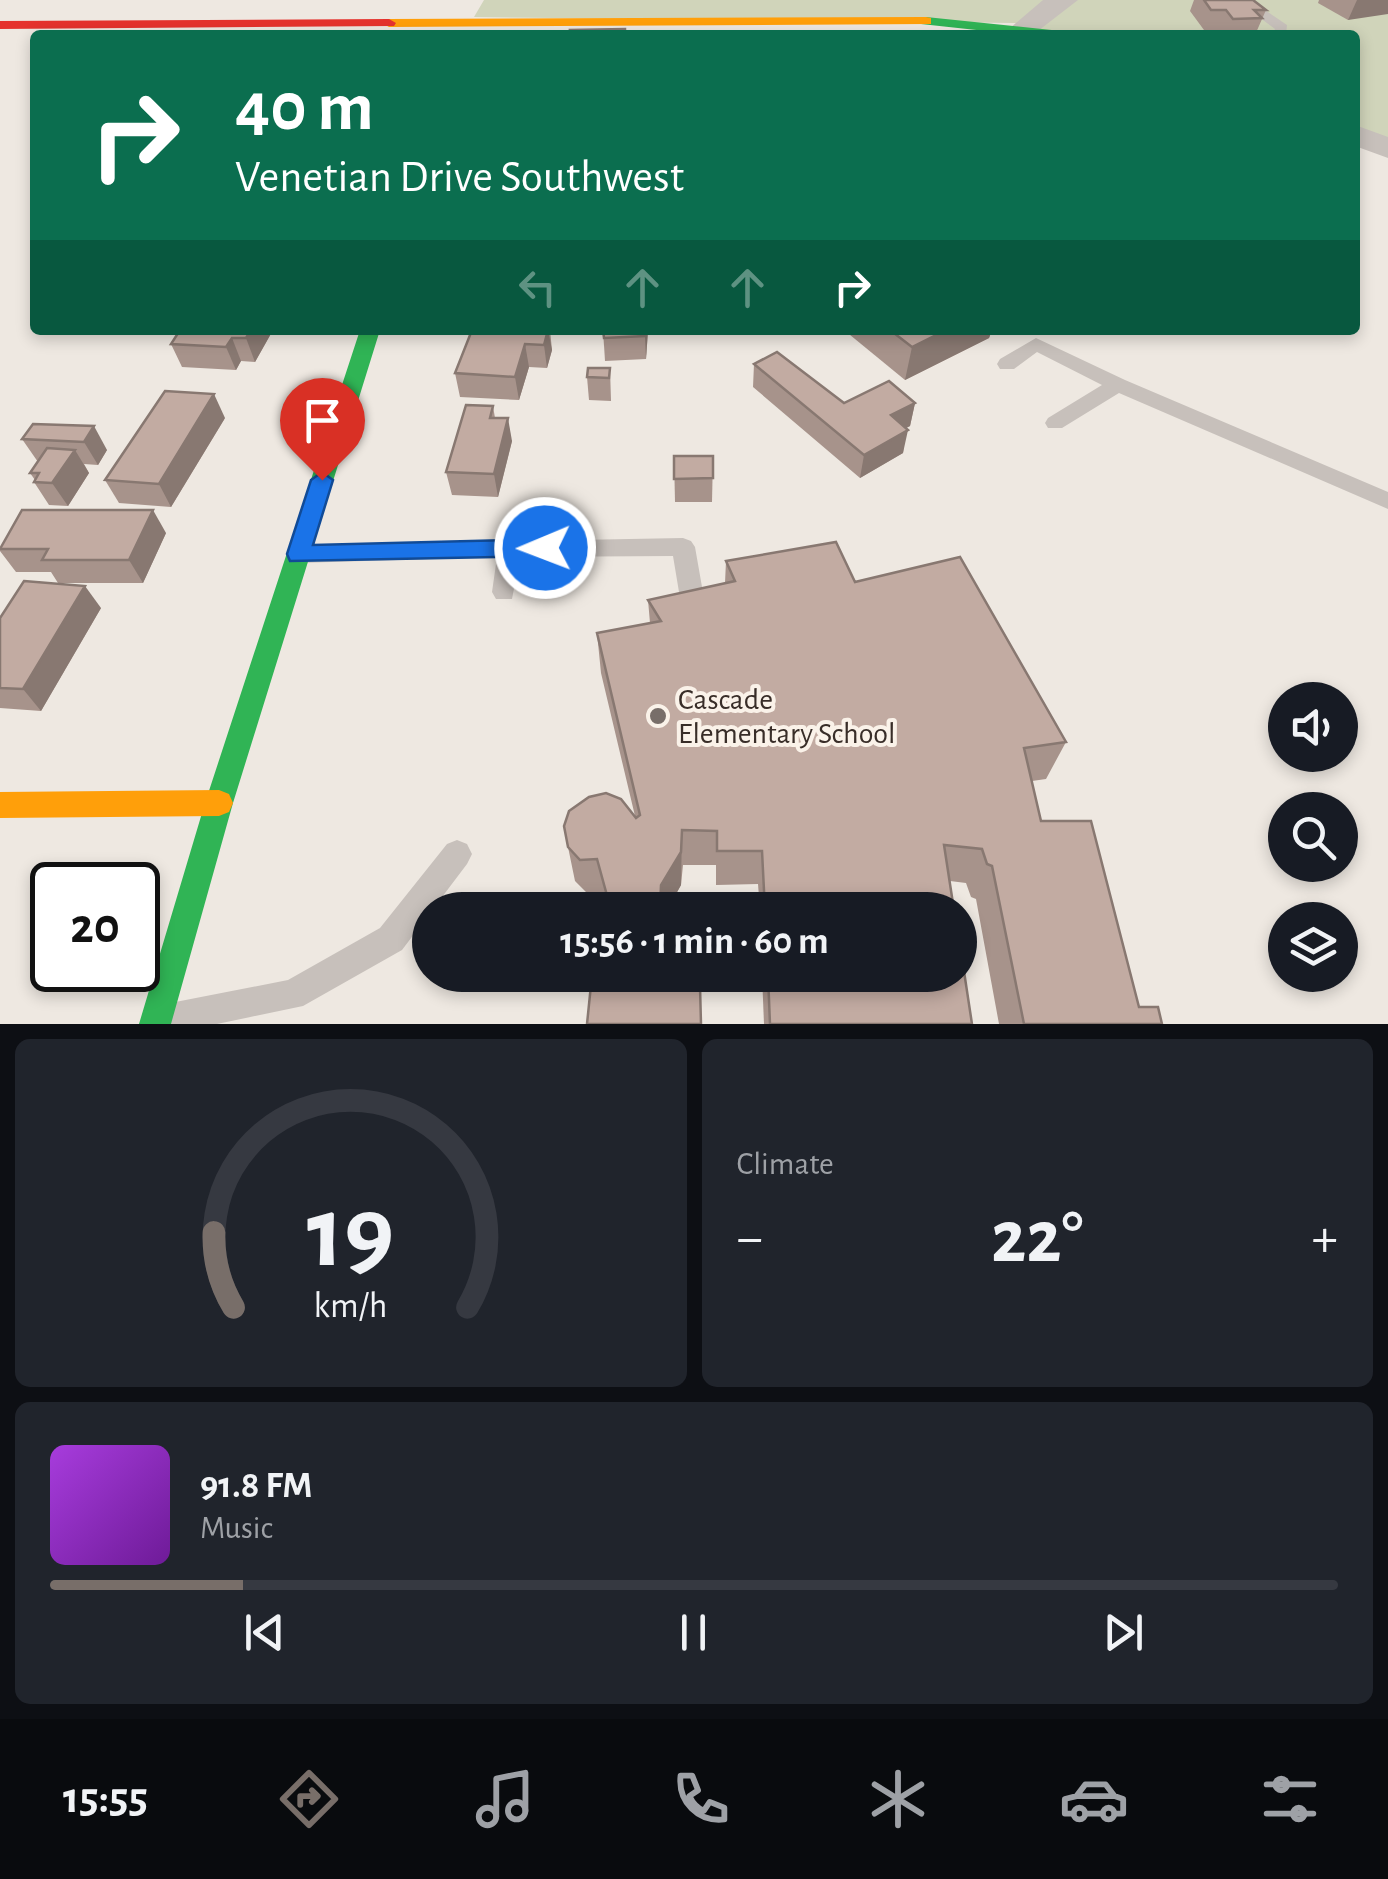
<!DOCTYPE html>
<html lang="en">
<head>
<meta charset="utf-8">
<style>
  body { margin:0; font-family:"Alegreya Sans",sans-serif; background:#20242c; color:#f1f3f6; height:100vh; display:flex; flex-direction:column; font-size:38px; white-space:nowrap }
  * { box-sizing:border-box; margin:0 }
  p { font-size:32px; color:#9ea1a6 }
  .icon { flex:none; width:55px; height:55px; fill:none; stroke:currentColor; stroke-width:2; stroke-linecap:round; stroke-linejoin:round }
  .map { position:relative; height:1024px; overflow:hidden }
  .sheet { display:flex; flex-direction:column; gap:15px; padding:15px; background:#0d0f14; flex:1 }
  .sheet>* { flex:none }
  .banner { position:absolute; left:30px; top:30px; width:1330px; height:305px; border-radius:10px; box-shadow:0 5px 15px #0003; background:#0b6e4f; color:#fff; overflow:hidden }
  .buttons { position:absolute; left:1268px; top:682px; display:grid; gap:20px }
  .buttons a { display:grid; place-items:center; width:90px; height:90px; border-radius:50%; background:#171b24; box-shadow:0 5px 15px #0003; font-size:50px }
  .speed { position:absolute; left:30px; top:862px; display:flex; gap:20px; font-size:50px; font-weight:700; text-align:center }
  .speed>* { display:grid; place-content:center; width:130px; height:130px; border-radius:50%; background:#171b24; box-shadow:0 5px 15px #0003; line-height:1 }
  .speed .limit { border:5px solid #111; border-radius:15px; background:#fff; color:#111 }
  .pin { position:absolute; display:grid; place-items:center; width:85px; height:85px; color:#fff; margin:-102px -42px; border-radius:50% 50% 50% 0; rotate:-45deg; box-shadow:0 0 10px #0007 }
  .pin .icon { rotate:45deg }
  .me { position:absolute; width:110px; margin:-55px; rotate:269deg; stroke-linejoin:round; filter:drop-shadow(0 0 8px #0008) }
  .turn { display:flex; align-items:center; gap:35px; height:210px; padding:0 40px; font-size:45px }
  .turn .icon { width:130px; height:130px; stroke-width:2.5 }
  .turn b { display:block; font-size:70px; line-height:85px }
  .lanes { display:flex; align-items:center; height:95px; padding:0 40px; background:#0003; justify-content:center; gap:50px; direction:ltr }
  .lanes .off { opacity:.35 }
  .big { font-size:75px; font-weight:600; line-height:1.1 }
  .sheet .card { flex:1; display:flex; flex-direction:column; justify-content:center; gap:15px; min-width:0; padding:0 35px; border-radius:15px; background:#20242c }
  .sheet .dial { align-items:center; gap:0 }
  .dial svg { height:260px; overflow:visible; fill:none; stroke:#363941; stroke-width:7; stroke-linecap:round; text-anchor:middle }
  .dial text { fill:#f1f3f6; stroke:none }
  .song { display:flex; align-items:center; gap:30px }
  .cover { width:120px; height:120px; border-radius:15px; background:linear-gradient(135deg,hsl(280 70% 55%),hsl(280 70% 35%)) }
  .played { height:10px; border-radius:5px; background:linear-gradient(90deg,#786e69 15%,#363941 15%) }
  .keys { display:flex; justify-content:space-around; direction:ltr }
  .heat { display:flex; justify-content:space-between; align-items:center; font-size:55px; direction:ltr }
  .sheet .tiles { flex:1; display:grid; gap:15px; grid-template-columns:1fr 1fr }
  .card:last-child { grid-column:span 2 }
  .trip { position:absolute; left:412px; top:892px; width:565px; height:100px; border-radius:50px; background:#171b24; box-shadow:0 5px 15px #0003; font-weight:600; line-height:100px; text-align:center }
  .menu { display:flex; height:160px; justify-content:space-around; align-items:center; background:#090b0e; color:#9ea1a6 }
  .menu .icon { width:70px; height:70px }
  .menu .active { color:#786e69 }
  .menu b { font-size:45px; color:#f1f3f6 }
  .map>svg:first-child { display:block }
  .green { fill:#d0d4ba }
  .lines { fill:none; stroke-linecap:round; stroke-linejoin:round }
  .lane { fill:#c7c0bb; fill-rule:evenodd }
  .street { fill:#c7c0bb; fill-rule:evenodd }
  .fast { fill:#30b455; fill-rule:evenodd }
  .slow { fill:#ff9f0a; fill-rule:evenodd }
  .jam { fill:#e5322d; fill-rule:evenodd }
  .wall { fill:#a7938b }
  .shaded-wall { fill:#887871 }
  .building { fill:#c2aba2; stroke:#887871; stroke-width:2.5 }
  .route { fill:#1a73e8; stroke:#114b97; stroke-width:2.5 }
  .poi-dot { fill:#786e69; stroke:#faf2e9; stroke-width:4 }
  .labels { text-anchor:middle; stroke-width:8; stroke-linejoin:round; paint-order:stroke }
  .poi-label { font-size:30px; fill:#382d28; stroke:#faf2e9; text-anchor:start }
</style>
</head>
<body>
<div class="map">
<svg width="1388" height="1024" viewBox="0 0 1388 1024">
  <rect width="100%" height="100%" fill="#eee8e1"/>
  <path class="green" d="M484 0H1388V142L1355 131V35H1064L1015 23 474 17Z"/>
  <g class="lines">
    <g class="lane">
      <path d="M1236 0H1250L1287 25 1286 35H1272L1275 29Z"/>
      <path d="M1036 338 1125 380 1388 492V509L1119 393 1062 428H1048L1045 423 1048 418 1102 385 1037 352 1014 369H1000L997 364 1000 359Z"/>
      <path d="M683 538 691 541 695 547 705 604 702 611 693 614 684 611 681 604 673 556 520 557 512 599H496L492 592 497 557 298 563 290 560 286 554 290 548 298 545Z"/>
      <path d="M457 840 467 844 472 854 467 864 402 950 303 1006 217 1024H158L155 1016 160 1005 288 980 380 928 447 844Z"/>
    </g>
    <g class="street">
      <path d="M1043 0H1078L1034 34H1014L1010 28Z"/>
      <path d="M1355 125 1388 137V158L1355 146Z"/>
    </g>
    <g class="fast">
      <path d="M926 17 1061 31 1068 35H1023L921 24V18Z"/>
      <path d="M360 330H380L233 803 171 1024H139L205 803Z"/>
    </g>
    <g class="slow">
      <path d="M926 17 931 18V24L389 27 382 23 389 19Z"/>
      <path d="M219 790 229 794 233 803 229 812 219 816 0 818V792Z"/>
    </g>
    <path class="jam" d="M389 19 396 23 394 26 0 29V21Z"/>
  </g>
  <g class="wall">
    <path d="M1194 0H1253L1266 10 1255 35H1223L1219 30H1204L1190 11Z"/>
    <path d="M1319 0H1388L1348 20 1318 3Z"/>
    <path d="M273 330 255 362 241 361 236 370 182 367 171 344Z"/>
    <path d="M465 330H557H550L552 350 547 368 529 367 519 400 460 397 455 373 471 331Z"/>
    <path d="M603 330H648L646 359 605 361Z"/>
    <path d="M844 330H992L989 338 905 380Z"/>
    <path d="M754 364 844 403H915L910 426 906 428 903 453 860 478 753 387Z"/>
    <path d="M610 368 611 401 589 400 587 377Z"/>
    <path d="M493 406 495 418 512 441 498 497 452 495 446 472Z"/>
    <path d="M225 418 171 507 119 503 105 480Z"/>
    <path d="M33 424 107 450 98 465 84 464 89 473 68 506 49 505 34 482 35 480 30 473 38 462 22 439Z"/>
    <path d="M674 456H713L712 502H675Z"/>
    <path d="M166 533 143 583H58L51 572H16L0 551V548Z"/>
    <path d="M726 561 855 582 1066 742 1046 779 1032 781 1041 821 1139 1007 1162 1024H999L976 899 971 897 966 883 950 881 954 910H760L758 884 716 885V865H683L681 885 667 910H607L603 893H587L575 881 568 847 635 816 601 673 597 633 650 623 648 600 725 583Z"/>
    <path d="M101 608 41 711 0 708V618Z"/>
    <path d="M762 975H960L972 1024H764Z"/>
  </g>
  <g class="shaded-wall">
    <path d="M1357 0H1388V14L1348 20Z"/>
    <path d="M251 330H273L255 362 246 338Z"/>
    <path d="M548 330 552 350 547 368 544 345Z"/>
    <path d="M645 330H648L646 359 645 336Z"/>
    <path d="M946 330H992L989 338 905 380 912 347Z"/>
    <path d="M232 338 241 361 236 370 226 347Z"/>
    <path d="M525 344 529 367 519 400 515 377Z"/>
    <path d="M214 394 225 418 171 507 159 484Z"/>
    <path d="M915 403 910 426 886 438 891 415Z"/>
    <path d="M508 418 512 441 498 497 494 474Z"/>
    <path d="M94 426 107 450 98 465 84 442Z"/>
    <path d="M908 430 903 453 860 478 864 455Z"/>
    <path d="M75 450 89 473 68 506 52 483Z"/>
    <path d="M153 510 166 533 143 583 129 560Z"/>
    <path d="M85 586 101 608 41 711 23 689Z"/>
    <path d="M682 830 681 885 667 910H660L661 885Z"/>
  </g>
  <g class="building">
    <path d="M1204 0H1253L1266 10H1254L1262 18 1233 19 1226 10H1211Z"/>
    <path d="M625 29V35H571L570 30Z"/>
    <path d="M180 330H251L246 338H232L226 347 171 344Z"/>
    <path d="M472 330H548L544 345 525 344 515 377 455 373Z"/>
    <path d="M603 330H645V336L604 338Z"/>
    <path d="M890 330H946L912 347Z"/>
    <path d="M777 352 844 403 889 381 915 403 891 415 908 430 864 455 754 364Z"/>
    <path d="M588 368H610L609 378 587 377Z"/>
    <path d="M165 391 214 394 159 484 105 480Z"/>
    <path d="M466 405 493 406 490 418H508L494 474 446 472Z"/>
    <path d="M33 424 94 426 84 442 22 439Z"/>
    <path d="M47 448 75 450 52 483 34 482 39 473H30Z"/>
    <path d="M674 456H713V478L674 479Z"/>
    <path d="M22 510H153L129 560H42L48 549H0Z"/>
    <path d="M836 542 855 582 960 557 1066 742 1024 748 1041 821H1091L1139 1007H1158L1162 1024H1024L992 866 987 864 982 849 944 845 954 910H765L762 851H717V831L682 830 681 852 661 885 660 910H611L597 859 580 860 568 847 564 826 569 811 589 797 606 793 621 799 636 818 640 815 597 633 661 621 648 600 735 581 726 561Z"/>
    <path d="M24 581 85 586 23 689 0 688V618Z"/>
    <path d="M960 945 972 1024H770L768 975H960Z"/>
    <path d="M592 975H659L658 984 700 986 701 1024H587Z"/>
  </g>
  <path class="route" d="M322 472 333 480 313 545 545 539 556 548 545 556 290 561 287 554 311 480Z"/>
  <circle class="poi-dot" cx="658" cy="716" r="10"/>
  <g class="labels">
    <g class="poi-label">
      <text x="678" y="709">Cascade<tspan x="678" dy="34">Elementary School</tspan></text>
    </g>
  </g>
</svg>
<div class="buttons">
<a><svg class="icon" aria-label="sound" viewBox="0 0 24 24"><path d="M4 9h4l5-4v14l-5-4H4zM17 9q2 3 0 6"/></svg></a>
<a><svg class="icon" aria-label="search" viewBox="0 0 24 24"><circle cx="10" cy="10" r="6"/><path d="M15 15l6 6"/></svg></a>
<a><svg class="icon" aria-label="layers" viewBox="0 0 24 24"><path d="M12 4l9 5-9 5-9-5zM3 14l9 5 9-5"/></svg></a>
</div>
<div class="speed"><div class="limit">20</div></div>
<div class="pin" style="left:322px;top:480px;background:#d93025"><svg class="icon" aria-label="arrive" viewBox="0 0 24 24"><path d="M6 21V4h12l-3 4 3 4H6"/></svg></div>
<svg class="me" style="left:545px;top:548px" viewBox="-20 -20 40 40"><circle r="17" fill="#1a73e8" stroke="#fff" stroke-width="3"/><path d="M0-11L8 9 0 5-8 9z" fill="#fff"/></svg>
<div class="trip">15:56 · 1 min · 60 m</div>
<div class="banner">
<div class="turn"><svg class="icon" aria-label="right" viewBox="0 0 24 24"><path d="M7 20v-9h11M14 6l5 5-5 5"/></svg><div><b>40 m</b>Venetian Drive Southwest</div></div>
<div class="lanes"><svg class="icon off" aria-label="left" viewBox="0 0 24 24"><path d="M17 20v-9H6M10 6l-5 5 5 5"/></svg><svg class="icon off" aria-label="ahead" viewBox="0 0 24 24"><path d="M12 20V5M6 11l6-6 6 6"/></svg><svg class="icon off" aria-label="ahead" viewBox="0 0 24 24"><path d="M12 20V5M6 11l6-6 6 6"/></svg><svg class="icon" aria-label="right" viewBox="0 0 24 24"><path d="M7 20v-9h11M14 6l5 5-5 5"/></svg></div>
</div>
</div>
<section class="sheet">
<div class="tiles">
<div class="card dial"><svg viewBox="0 0 100 80">
<path d="M14 69A42 42 0 1 1 86 69"/>
<path d="M14 69A42 42 0 0 1 8 46" stroke="#786e69"/>
<text x="50" y="56" font-size="32" font-weight="700">19</text>
<text x="50" y="72" font-size="11">km/h</text>
</svg></div>
<div class="card"><p>Climate</p>
<div class="heat"><a>−</a><b class="big">22°</b><a>+</a></div>
</div>
<div class="card">
<div class="song"><i class="cover"></i><div><b>91.8 FM</b><p>Music</p></div></div>
<div class="played"></div>
<div class="keys"><svg class="icon" aria-label="previous" viewBox="0 0 24 24"><path d="M18 5L8 12l10 7zM5 5v14"/></svg><svg class="icon" aria-label="pause" viewBox="0 0 24 24"><path d="M8 5v14M16 5v14"/></svg><svg class="icon" aria-label="next" viewBox="0 0 24 24"><path d="M6 5l10 7-10 7zM19 5v14"/></svg></div>
</div>
</div>
</section>
<nav class="menu">
<b>15:55</b>
<svg class="icon active" aria-label="directions" viewBox="0 0 24 24"><path d="M12 3l9 9-9 9-9-9zM9 14v-3h6M13 9l2 2-2 2"/></svg>
<svg class="icon" aria-label="music" viewBox="0 0 24 24"><path d="M9 18V5l10-2v13"/><circle cx="6" cy="18" r="3"/><circle cx="16" cy="16" r="3"/></svg>
<svg class="icon" aria-label="phone" viewBox="0 0 24 24"><path d="M5 4h4l2 5-3 2q2 4 5 5l2-3 5 2v4C11 20 4 13 5 4z"/></svg>
<svg class="icon" aria-label="climate" viewBox="0 0 24 24"><path d="M12 3v18M4 7l16 10M4 17L20 7"/></svg>
<svg class="icon" aria-label="car" viewBox="0 0 24 24"><path d="M5 17H2v-5l4-1 3-4h7l3 4 3 1v5h-3M9 17h6M6 11h13"/><circle cx="7" cy="17" r="2"/><circle cx="17" cy="17" r="2"/></svg>
<svg class="icon" aria-label="filters" viewBox="0 0 24 24"><path d="M4 7h16M4 17h16"/><circle cx="9" cy="7" r="2"/><circle cx="15" cy="17" r="2"/></svg>
</nav>
</body>
</html>
